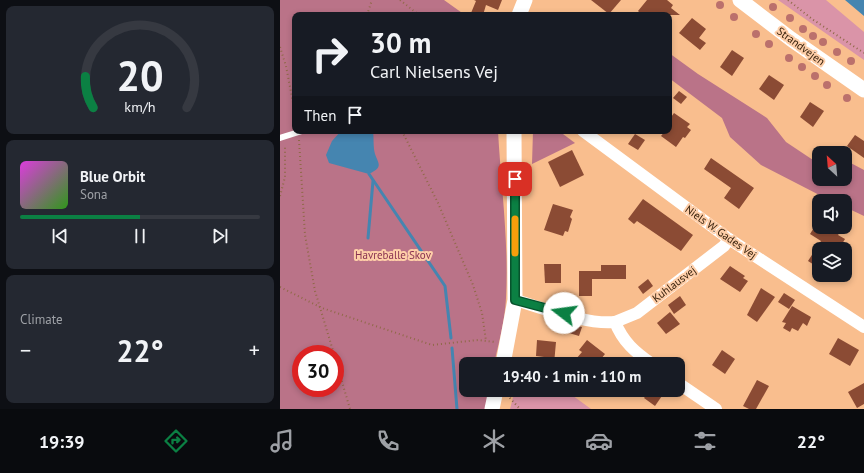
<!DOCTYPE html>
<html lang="en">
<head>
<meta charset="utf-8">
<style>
  body { margin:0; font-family:"PT Sans",sans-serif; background:#242831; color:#f1f3f6; height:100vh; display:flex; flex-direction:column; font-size:15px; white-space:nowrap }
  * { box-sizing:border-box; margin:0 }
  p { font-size:13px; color:#9ea1a6 }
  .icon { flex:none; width:22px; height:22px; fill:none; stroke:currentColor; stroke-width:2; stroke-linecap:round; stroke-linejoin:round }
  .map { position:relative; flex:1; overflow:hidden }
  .panel { display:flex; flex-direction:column; gap:6px; padding:6px; background:#0d0f14; width:280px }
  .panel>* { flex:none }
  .guide { position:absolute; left:12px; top:12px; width:380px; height:122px; border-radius:8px; box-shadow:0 2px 6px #0003; background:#171b24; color:#f1f3f6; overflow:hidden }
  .needle { width:26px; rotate:334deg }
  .fabs { position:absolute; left:532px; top:146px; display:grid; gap:8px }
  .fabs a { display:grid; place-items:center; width:40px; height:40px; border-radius:8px; background:#171b24; box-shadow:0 2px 6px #0003; font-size:20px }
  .speed { position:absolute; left:12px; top:345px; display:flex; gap:8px; font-size:20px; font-weight:700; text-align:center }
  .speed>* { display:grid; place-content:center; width:52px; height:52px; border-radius:50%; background:#171b24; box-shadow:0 2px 6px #0003; line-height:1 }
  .speed .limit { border:6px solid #d22; background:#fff; color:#111 }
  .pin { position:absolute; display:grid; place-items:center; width:34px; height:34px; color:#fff; margin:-17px; border-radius:8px; box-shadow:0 2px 6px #0006 }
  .me { position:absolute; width:44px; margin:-22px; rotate:285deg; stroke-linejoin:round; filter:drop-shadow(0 0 3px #0008) }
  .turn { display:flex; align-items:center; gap:14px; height:84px; padding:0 12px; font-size:18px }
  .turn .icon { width:52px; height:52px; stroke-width:2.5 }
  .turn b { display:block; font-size:28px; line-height:34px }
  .then { display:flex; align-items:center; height:38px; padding:0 12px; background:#0003; gap:8px; font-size:15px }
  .big { font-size:30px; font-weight:800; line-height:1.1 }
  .panel .tile { flex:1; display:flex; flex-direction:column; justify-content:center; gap:6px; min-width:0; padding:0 14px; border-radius:8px; background:#242831 }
  .panel .dial { align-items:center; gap:0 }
  .dial svg { height:104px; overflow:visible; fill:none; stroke:#363941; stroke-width:7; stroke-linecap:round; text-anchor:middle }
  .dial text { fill:#f1f3f6; stroke:none }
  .song { display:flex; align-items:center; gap:12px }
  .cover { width:48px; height:48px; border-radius:6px; background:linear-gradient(135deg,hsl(300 70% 55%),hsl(110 70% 35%)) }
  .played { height:4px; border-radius:2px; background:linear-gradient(90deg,#0b8043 50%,#363941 50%) }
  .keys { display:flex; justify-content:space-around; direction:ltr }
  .heat { display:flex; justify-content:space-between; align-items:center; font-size:22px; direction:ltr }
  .trip { position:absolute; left:179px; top:357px; width:226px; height:40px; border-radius:8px; background:#171b24; box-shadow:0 2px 6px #0003; font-weight:800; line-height:40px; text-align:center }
  .dock { display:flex; height:64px; justify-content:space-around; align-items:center; background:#090b0e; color:#9ea1a6 }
  .dock .icon { width:28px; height:28px }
  .dock .current { color:#0b8043 }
  .dock b { font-size:18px; color:#f1f3f6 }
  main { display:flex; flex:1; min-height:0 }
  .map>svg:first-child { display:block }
  .green { fill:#da94a8 }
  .forest { fill:#ba7388; fill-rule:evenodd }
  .water { fill:#4585b0 }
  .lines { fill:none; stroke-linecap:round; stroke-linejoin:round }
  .stream { stroke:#4585b0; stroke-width:3 }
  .building { fill:#8b4b34 }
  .path { stroke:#906948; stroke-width:2; stroke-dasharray:1 3; stroke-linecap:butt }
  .service { stroke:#fff; stroke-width:6 }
  .minor { stroke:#fff; stroke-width:12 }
  .tertiary { stroke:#fff; stroke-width:15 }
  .tree { fill:#bb706c }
  .route-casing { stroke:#07532c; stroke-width:10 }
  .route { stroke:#0b8043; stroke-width:7 }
  .slow { stroke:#f59e0b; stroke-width:7 }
  .labels { text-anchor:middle; stroke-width:4; stroke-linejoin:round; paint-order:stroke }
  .street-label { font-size:11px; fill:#36200c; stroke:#fecea8 }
  .park-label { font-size:11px; fill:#883151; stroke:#fecea8 }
</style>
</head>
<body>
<main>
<section class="panel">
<div class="tile dial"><svg viewBox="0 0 100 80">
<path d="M14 69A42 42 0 1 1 86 69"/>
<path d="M14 69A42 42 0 0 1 8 45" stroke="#0b8043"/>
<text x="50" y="56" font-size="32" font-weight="700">20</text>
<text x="50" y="72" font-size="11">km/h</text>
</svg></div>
<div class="tile">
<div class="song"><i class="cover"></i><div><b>Blue Orbit</b><p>Sona</p></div></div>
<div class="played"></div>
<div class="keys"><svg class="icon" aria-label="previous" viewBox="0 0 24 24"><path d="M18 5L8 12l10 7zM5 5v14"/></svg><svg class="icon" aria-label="pause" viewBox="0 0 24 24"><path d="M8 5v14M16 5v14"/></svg><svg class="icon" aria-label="next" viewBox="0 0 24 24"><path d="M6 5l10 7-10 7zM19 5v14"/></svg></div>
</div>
<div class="tile"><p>Climate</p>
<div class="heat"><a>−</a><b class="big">22°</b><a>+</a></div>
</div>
</section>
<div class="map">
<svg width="584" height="409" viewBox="0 0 584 409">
  <rect width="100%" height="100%" fill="#f9be8e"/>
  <g class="green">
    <path d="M498 0H546L584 32V60Z"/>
    <path d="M235 390H285L311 409H230Z"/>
  </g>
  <g class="forest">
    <path d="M0 0H164L185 15H15V131H218C221 186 229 243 226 298 225 320 219 342 214 364H186V390H209L205 409H0ZM21 354H55V388H21Z"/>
    <path d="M389 53 418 74 487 118 506 142 533 160H539V179H565V160L584 170V216L565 207V201H551L481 165 450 137 442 118 389 78Z"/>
    <path d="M253 131H279L295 143 252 164Z"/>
  </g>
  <g class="water">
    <path d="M565 0H584V16Z"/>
    <path d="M61 131H93C94 138 93 147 95 154 99 165 103 167 89 174L49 163 46 155 52 141Z"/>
  </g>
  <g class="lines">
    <g class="stream">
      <path d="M89 174 165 286 171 338"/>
      <path d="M88 238 93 181"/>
      <path d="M172 348 177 409"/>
    </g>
  </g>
  <g class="building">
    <path d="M194 0H222L218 10 206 5 203 15 191 13 196 1Z"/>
    <path d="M311 0H341L329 14Z"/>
    <path d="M367 0H387L393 5 391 8 400 15H362L358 11Z"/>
    <path d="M412 18 426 29 419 38 426 43 420 50 399 33Z"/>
    <path d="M452 50 464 58 452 76 440 67Z"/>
    <path d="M489 75 504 85 494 100 479 89Z"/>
    <path d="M399 91 407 97 401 104 393 98Z"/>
    <path d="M530 102 544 111 533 127 520 117Z"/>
    <path d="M394 113 410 124 407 127 411 130 405 138 403 137 396 147 381 136 385 131H389V120Z"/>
    <path d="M355 134 365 140 358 150 348 144Z"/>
    <path d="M575 135 584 141V158L567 146Z"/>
    <path d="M292 150 304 175 280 187 268 162Z"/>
    <path d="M431 158 474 188 459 209 444 198 451 188 424 169Z"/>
    <path d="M363 199 413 235 401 251 357 221 354 224 348 219Z"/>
    <path d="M273 204 293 210 290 217 292 219 288 232 285 231 283 236 264 230Z"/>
    <path d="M537 223 539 227H552L560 232 558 235 565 239 559 249H539V268L528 261 541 241 530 234Z"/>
    <path d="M264 264H281V283H265Z"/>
    <path d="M321 265H346V279H312V296H299V271H321Z"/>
    <path d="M450 266 465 276 463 278 468 281 460 292 440 279Z"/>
    <path d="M368 279 373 286 363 294 358 287Z"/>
    <path d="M481 288 495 297 477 322 467 315Z"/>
    <path d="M504 293 515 300 509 309 498 302Z"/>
    <path d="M400 296 406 305 394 314 388 305Z"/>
    <path d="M512 306 531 317 527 326 523 323 518 331 512 328 510 332 503 328 506 323 502 322Z"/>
    <path d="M390 312 400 324 386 334 377 323Z"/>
    <path d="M292 325 302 327 299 336 289 333Z"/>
    <path d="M558 338 579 350 570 366 549 354Z"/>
    <path d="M257 340 276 342 274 364 263 363 264 357 256 356Z"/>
    <path d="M307 340 325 354 317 364H303L296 359 302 352 299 350Z"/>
    <path d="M442 350 455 359 445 374 432 365Z"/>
    <path d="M477 380 489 386 476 409H469L463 406Z"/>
    <path d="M584 383V404L577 408 568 392Z"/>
    <path d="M370 390H386L375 406 364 398Z"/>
  </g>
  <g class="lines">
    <g class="path">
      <path d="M120 0 139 15"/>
      <path d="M508 0 532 19 584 53"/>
      <path d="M87 15 92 0"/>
      <path d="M0 47 6 66 15 113"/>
      <path d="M122 131 158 203 193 285 202 313 206 341"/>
      <path d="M19 140 25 235 35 291 54 354"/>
      <path d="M0 196 5 177V145"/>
      <path d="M0 287 42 308 152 345 198 340 215 342"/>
      <path d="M55 358 70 409"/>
      <path d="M227 395 240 409"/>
    </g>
    <path class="service" d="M0 138 22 131"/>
    <g class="minor">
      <path d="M303 131 449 239 584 327"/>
      <path d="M235 300C263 308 307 325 335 322 343 342 355 352 372 364"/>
      <path d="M335 322 357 313 444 246 449 239"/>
      <path d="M398 383 436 409"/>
    </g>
    <g class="tertiary">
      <path d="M460 0 511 39 584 90"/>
      <path d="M239 15 245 0"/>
      <path d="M223 364 235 300 234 131"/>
      <path d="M212 409 216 390"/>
    </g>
  </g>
  <g class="tree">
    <circle cx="440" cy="5" r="4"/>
    <circle cx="493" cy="7" r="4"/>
    <circle cx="454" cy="17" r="4"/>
    <circle cx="510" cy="18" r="4"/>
    <circle cx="523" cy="29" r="4"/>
    <circle cx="476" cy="34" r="4"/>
    <circle cx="533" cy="36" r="4"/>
    <circle cx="543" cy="42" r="4"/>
    <circle cx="489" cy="44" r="4"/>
    <circle cx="557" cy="52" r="4"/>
    <circle cx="509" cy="58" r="4"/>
    <circle cx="571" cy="61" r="4"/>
    <circle cx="522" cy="67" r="4"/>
    <circle cx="535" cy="76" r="4"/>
    <circle cx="547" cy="85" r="4"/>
    <circle cx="567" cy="98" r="4"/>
  </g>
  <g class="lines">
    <defs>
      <path id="route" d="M235 179V300L284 313"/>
    </defs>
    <use href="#route" class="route-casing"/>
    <use href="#route" class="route"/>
    <path class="slow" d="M235 219V253"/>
  </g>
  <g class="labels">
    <g class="street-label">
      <text transform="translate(521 46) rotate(36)" y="4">Strandvejen</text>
      <text transform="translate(441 232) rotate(35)" y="4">Niels W. Gades Vej</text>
      <text transform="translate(394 284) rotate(-37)" y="4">Kuhlausvej</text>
    </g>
    <g class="park-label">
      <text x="113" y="259">Havreballe Skov</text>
    </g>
  </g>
</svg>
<div class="fabs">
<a><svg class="needle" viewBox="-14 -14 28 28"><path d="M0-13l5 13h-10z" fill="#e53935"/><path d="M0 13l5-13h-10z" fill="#9ea1a6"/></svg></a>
<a><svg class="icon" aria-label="sound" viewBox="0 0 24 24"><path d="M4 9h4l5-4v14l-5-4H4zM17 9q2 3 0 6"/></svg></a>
<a><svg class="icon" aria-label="layers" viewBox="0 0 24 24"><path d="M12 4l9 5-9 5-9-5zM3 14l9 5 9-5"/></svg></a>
</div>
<div class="speed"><div class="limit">30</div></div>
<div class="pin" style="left:235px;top:179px;background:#d93025"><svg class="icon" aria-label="arrive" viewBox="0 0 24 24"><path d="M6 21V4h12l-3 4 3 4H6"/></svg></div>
<svg class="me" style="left:284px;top:313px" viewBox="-20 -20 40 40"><circle r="19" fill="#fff"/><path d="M0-13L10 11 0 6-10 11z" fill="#0b8043"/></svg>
<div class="trip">19:40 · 1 min · 110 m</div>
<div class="guide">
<div class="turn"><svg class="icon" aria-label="right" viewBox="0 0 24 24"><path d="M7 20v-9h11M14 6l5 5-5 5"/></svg><div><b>30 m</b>Carl Nielsens Vej</div></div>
<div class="then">Then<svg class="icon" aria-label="arrive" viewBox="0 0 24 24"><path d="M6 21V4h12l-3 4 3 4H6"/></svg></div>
</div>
</div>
</main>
<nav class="dock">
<b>19:39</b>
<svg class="icon current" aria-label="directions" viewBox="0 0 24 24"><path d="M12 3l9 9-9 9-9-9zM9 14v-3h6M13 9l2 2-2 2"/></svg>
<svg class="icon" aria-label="music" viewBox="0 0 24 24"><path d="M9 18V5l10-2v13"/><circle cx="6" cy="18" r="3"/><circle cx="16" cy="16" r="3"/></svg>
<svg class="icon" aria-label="phone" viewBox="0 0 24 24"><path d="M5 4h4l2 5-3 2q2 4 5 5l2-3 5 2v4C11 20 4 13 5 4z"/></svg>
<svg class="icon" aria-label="climate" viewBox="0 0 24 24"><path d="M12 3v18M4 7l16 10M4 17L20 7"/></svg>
<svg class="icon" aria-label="car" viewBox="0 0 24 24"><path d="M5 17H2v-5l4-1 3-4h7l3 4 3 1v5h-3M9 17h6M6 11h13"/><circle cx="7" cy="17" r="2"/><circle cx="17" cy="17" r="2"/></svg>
<svg class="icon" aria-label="filters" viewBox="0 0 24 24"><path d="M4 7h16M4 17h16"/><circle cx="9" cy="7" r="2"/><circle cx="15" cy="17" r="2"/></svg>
<b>22°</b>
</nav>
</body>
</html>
